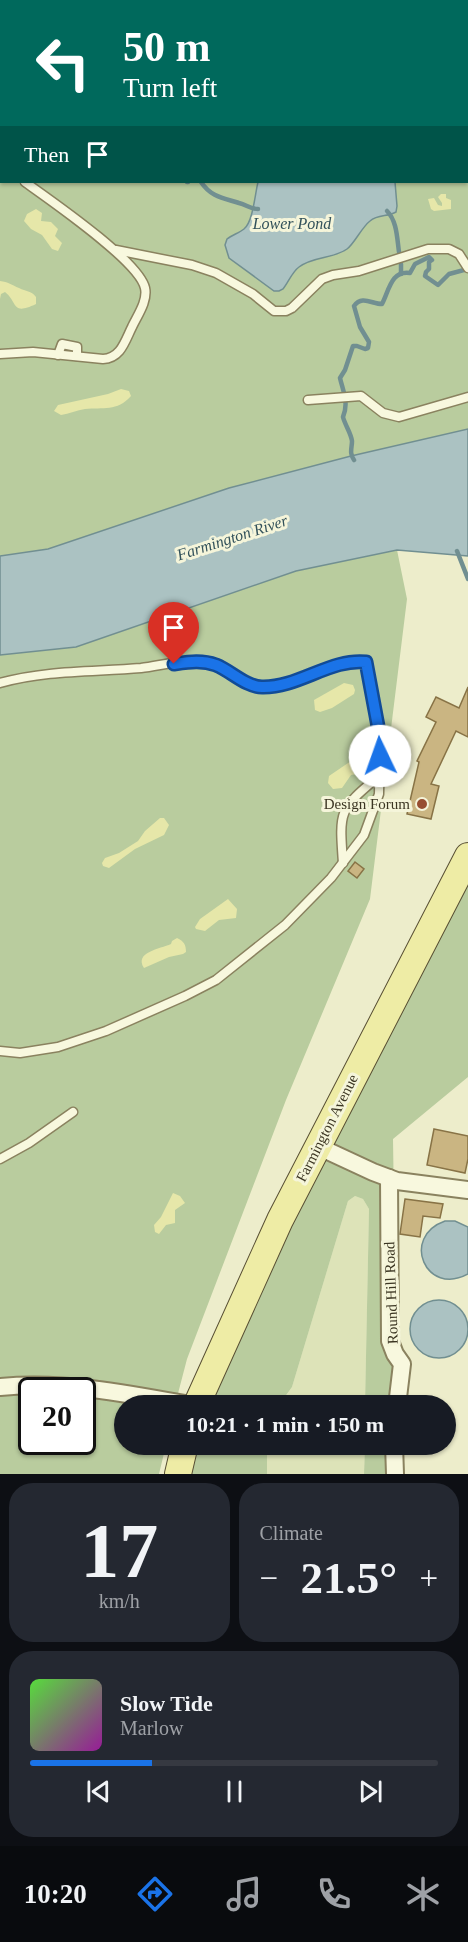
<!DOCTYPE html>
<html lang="en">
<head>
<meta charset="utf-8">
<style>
  body { margin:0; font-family:"Times New Roman",serif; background:#242831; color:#f1f3f6; height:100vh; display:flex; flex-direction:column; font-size:22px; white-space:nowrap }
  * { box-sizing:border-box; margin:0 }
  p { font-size:20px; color:#9ea1a6 }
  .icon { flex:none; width:33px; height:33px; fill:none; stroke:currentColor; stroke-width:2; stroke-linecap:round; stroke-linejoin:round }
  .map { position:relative; height:1474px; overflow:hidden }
  .sheet { display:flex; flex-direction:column; gap:9px; padding:9px; background:#0d0f14; flex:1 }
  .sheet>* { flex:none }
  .top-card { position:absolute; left:0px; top:0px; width:468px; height:183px; box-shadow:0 2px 4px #0004; background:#00695c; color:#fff; overflow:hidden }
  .speed { position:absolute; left:18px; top:1377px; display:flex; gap:12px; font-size:30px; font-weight:700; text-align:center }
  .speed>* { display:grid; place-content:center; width:78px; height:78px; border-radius:50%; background:#171b24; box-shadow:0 2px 4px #0004; line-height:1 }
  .speed .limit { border:3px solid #111; border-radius:9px; background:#fff; color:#111 }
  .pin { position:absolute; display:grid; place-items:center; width:51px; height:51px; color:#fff; margin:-62px -26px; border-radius:50% 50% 50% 0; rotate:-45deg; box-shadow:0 0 6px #0007 }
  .pin .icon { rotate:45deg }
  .me { position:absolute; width:66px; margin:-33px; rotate:357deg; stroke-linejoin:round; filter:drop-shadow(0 0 4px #0008) }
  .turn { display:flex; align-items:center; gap:21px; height:126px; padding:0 24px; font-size:27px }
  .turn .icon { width:78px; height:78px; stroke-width:2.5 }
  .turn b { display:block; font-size:42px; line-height:51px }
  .then { display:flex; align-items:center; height:57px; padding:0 24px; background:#0003; gap:12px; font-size:22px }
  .big { font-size:45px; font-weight:800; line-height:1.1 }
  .sheet .widget { flex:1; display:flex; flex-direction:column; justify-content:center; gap:9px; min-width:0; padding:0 21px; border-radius:24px; background:#242831 }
  .sheet .dial { align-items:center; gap:0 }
  .dial b { font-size:78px; line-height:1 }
  .song { display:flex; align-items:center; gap:18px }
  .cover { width:72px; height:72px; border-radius:9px; background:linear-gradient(135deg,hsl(110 70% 55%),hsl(300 70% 35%)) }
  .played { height:6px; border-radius:3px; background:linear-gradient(90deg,#1a73e8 30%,#363941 30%) }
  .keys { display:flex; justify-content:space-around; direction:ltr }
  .heat { display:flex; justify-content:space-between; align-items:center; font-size:33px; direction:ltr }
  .sheet .tiles { flex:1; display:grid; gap:9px; grid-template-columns:1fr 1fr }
  .widget:last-child { grid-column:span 2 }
  .trip { position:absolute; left:114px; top:1395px; width:342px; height:60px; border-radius:30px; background:#171b24; box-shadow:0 2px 4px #0004; font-weight:800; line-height:60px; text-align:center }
  .tabs { display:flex; height:96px; justify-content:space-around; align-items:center; background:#090b0e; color:#9ea1a6 }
  .tabs .icon { width:42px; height:42px }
  .tabs .on { color:#1a73e8 }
  .tabs b { font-size:27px; color:#f1f3f6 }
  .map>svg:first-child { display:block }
  .farmland { fill:#dde3b8 }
  .green { fill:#b9cc9e; fill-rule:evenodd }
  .sand { fill:#e6e7a9 }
  .water { fill:#abc2c2; stroke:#718f91; stroke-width:1.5 }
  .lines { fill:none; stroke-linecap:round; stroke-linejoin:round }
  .stream { stroke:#718f91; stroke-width:4.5 }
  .building { fill:#cab582; stroke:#887346; stroke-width:1.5 }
  .service-casing { stroke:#8a825f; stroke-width:11 }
  .minor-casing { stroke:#8a825f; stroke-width:20 }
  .primary-casing { stroke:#584f33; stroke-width:28 }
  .service { stroke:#f8f8de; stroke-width:8 }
  .minor { stroke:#f8f8de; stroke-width:16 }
  .primary { stroke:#eeeca5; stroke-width:26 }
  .route-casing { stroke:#114b97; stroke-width:15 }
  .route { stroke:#1a73e8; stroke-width:10 }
  .poi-dot { fill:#974e31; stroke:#f5f5da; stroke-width:2 }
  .labels { text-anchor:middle; stroke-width:6; stroke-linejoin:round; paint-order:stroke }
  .poi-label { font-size:15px; fill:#3b3522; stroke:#f5f5da; text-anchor:end }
  .street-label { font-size:15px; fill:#3b3522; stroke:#f5f5da }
  .water-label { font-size:16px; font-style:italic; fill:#32515a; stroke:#f5f5da }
</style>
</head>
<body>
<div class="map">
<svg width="468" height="1474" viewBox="0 0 468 1474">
  <rect width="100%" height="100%" fill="#ededcb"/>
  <g class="farmland">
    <path d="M355 1196 363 1199 369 1209 365 1405 279 1406 292 1387 348 1201Z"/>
    <path d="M267 1445H365L364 1474H267Z"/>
  </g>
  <g class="green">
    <path d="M0 0H78V1L2 2V182H466V2H226V0H468V429L351 456 229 488 48 549 0 556Z"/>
    <path d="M397 550 407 599 370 899 286 1100 187 1359 175 1405 124 1406V1444L166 1445 159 1474H0V655L76 647 296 571ZM32 1390H82V1442H32Z"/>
    <path d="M468 856V1077L393 1139 397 1405H365L369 1209 363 1199 355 1196 348 1201 292 1387 279 1405 196 1406Z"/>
    <path d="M185 1445H267V1474H178Z"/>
    <path d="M365 1445H398V1474H364Z"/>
  </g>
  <g class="sand">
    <path d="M441 194H446V198L451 200V209L434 211 431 209 428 199 434 198 438 205 442 206V203L438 197Z"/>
    <path d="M36 209 42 213 41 221 51 222 58 229 55 236 62 243 58 251 52 249 42 235 31 229 24 221 27 214Z"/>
    <path d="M0 281C8 282 12 285 19 288 26 292 31 290 36 297V304C11 316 18 302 5 292L1 294 0 299Z"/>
    <path d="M121 389 129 391 131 396C117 412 103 407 85 409 77 410 69 414 61 415L54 411 58 405 108 394Z"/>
    <path d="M344 683 353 685 355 690 354 694 332 708 320 712 315 710 314 700Z"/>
    <path d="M364 757 370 758 372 762V768L364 773 351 775 342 788 333 789 328 783 329 776 351 761Z"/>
    <path d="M160 818H164L169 825 164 835 135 849 109 868 103 866 102 863 105 858 119 853 138 841 145 831Z"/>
    <path d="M228 899 237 909 236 918 219 920 205 931 196 929 195 927 200 919Z"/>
    <path d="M177 938C184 941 186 945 186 952L183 954 169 957 144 968C134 952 160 949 171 944L172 941Z"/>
    <path d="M173 1193 180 1196 185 1203 175 1210V1223L166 1225 159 1234 155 1232 154 1225 161 1217Z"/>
  </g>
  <g class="water">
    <path d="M258 182H395L397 206 396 212C388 217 378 214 370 221 362 227 354 244 347 249 333 259 313 256 299 267 292 272 288 283 283 289L279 291H274L229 258 225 245 227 239C232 235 239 233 244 229 253 222 255 194 258 182Z"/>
    <path d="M468 429V556L397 550 296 571 76 647 0 655V556L48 549 229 488 351 456Z"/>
    <path d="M445 1221H455L468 1227V1274C426 1297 400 1237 445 1221Z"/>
    <circle cx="439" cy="1329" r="29"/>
  </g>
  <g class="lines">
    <g class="stream">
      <path d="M73 0V2"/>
      <path d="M187 182H188"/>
      <path d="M201 182C211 197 223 198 239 203 247 205 250 209 258 209"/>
      <path d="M387 211C397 221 397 238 399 252"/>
      <path d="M401 264V274"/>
      <path d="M354 460C349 453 352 448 352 441 351 433 345 425 343 417 349 403 343 391 340 378L345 370 353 346H357L365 349 368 348 369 342 360 327 354 306C362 295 372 304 382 304 389 291 391 270 410 273L415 264 429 257 432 260 429 262V269L426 272 425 276 438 285 449 274 468 269"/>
      <path d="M457 551 468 579"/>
    </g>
  </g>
  <g class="building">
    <path d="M468 687V737L456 731 431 784 439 786 431 819 407 814 419 762 417 761 436 722 426 717 436 697 459 708Z"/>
    <path d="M355 862 364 869 357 878 348 871Z"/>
    <path d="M434 1129 468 1136V1159L465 1173 427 1165Z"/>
    <path d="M405 1199 443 1204 440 1218 423 1216 420 1237 400 1234Z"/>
  </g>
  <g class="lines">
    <defs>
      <g id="service">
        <path d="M0 158 2 160"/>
        <path d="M116 250 192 265 216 273 253 294 274 311H286L292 308 322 279 333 275 359 271 428 249H449L459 254 468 268"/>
        <path d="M0 354 33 352 103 359C121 358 125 341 132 327 137 316 148 301 145 288 139 261 50 200 25 182"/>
        <path d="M58 355 62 344 77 347V356"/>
        <path d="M308 400 361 396 383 413 399 417 468 397"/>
        <path d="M0 683C46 670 94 672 141 668 158 666 180 660 196 661 221 663 237 683 259 687 263 688 269 686 273 686 304 682 336 659 366 662L380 737 379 794 364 835 331 878 285 925 216 980 185 996 106 1031 58 1047 20 1053 0 1051"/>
        <path d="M343 863C339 809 339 810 380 775"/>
        <path d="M0 1159 29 1143 73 1112"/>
      </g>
      <g id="minor">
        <path d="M317 1146 373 1172 397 1181 468 1190"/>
        <path d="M389 1178 390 1341 395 1354 402 1364 397 1406"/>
        <path d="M0 1387C66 1381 130 1394 195 1406"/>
        <path d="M394 1444 395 1474"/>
      </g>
      <g id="primary">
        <path d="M196 1406 280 1220 468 856"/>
        <path d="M178 1474 185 1444"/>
      </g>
    </defs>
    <use href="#service" class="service-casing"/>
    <use href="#minor" class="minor-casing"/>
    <use href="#primary" class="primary-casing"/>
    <use href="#service" class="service"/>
    <use href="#minor" class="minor"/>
    <use href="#primary" class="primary"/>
  </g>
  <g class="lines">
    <defs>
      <path id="route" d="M174 664C189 662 202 660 216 665 231 671 246 687 262 687 298 688 331 658 366 662L380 737V756"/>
    </defs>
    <use href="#route" class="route-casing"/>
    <use href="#route" class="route"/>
  </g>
  <circle class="poi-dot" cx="422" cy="804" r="6"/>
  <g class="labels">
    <g class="poi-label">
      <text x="410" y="809">Design Forum</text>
    </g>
    <g class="street-label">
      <text transform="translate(327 1128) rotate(-63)" y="5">Farmington Avenue</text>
      <text transform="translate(391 1293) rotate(-92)" y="5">Round Hill Road</text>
    </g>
    <g class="water-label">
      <text x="292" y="229">Lower Pond</text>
      <text transform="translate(232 537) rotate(-18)" y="6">Farmington River</text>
    </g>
  </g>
</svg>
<div class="speed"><div class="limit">20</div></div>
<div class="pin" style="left:174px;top:664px;background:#d93025"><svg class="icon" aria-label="arrive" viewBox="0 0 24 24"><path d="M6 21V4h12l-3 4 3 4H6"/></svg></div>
<svg class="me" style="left:380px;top:756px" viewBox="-20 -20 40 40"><circle r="19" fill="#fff"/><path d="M0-13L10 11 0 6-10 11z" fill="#1a73e8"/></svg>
<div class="trip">10:21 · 1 min · 150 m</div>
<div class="top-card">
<div class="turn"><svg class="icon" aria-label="left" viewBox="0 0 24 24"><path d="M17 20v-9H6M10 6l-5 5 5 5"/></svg><div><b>50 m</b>Turn left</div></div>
<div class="then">Then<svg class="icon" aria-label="arrive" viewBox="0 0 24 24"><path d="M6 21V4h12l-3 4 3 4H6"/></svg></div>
</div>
</div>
<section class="sheet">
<div class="tiles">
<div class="widget dial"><b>17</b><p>km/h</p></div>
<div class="widget"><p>Climate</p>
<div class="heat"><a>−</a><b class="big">21.5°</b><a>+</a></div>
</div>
<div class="widget">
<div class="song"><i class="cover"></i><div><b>Slow Tide</b><p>Marlow</p></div></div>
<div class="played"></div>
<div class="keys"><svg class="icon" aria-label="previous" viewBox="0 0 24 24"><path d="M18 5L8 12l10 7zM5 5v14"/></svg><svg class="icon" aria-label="pause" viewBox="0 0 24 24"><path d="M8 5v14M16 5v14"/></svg><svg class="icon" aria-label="next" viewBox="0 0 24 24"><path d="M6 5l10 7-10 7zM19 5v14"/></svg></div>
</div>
</div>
</section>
<nav class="tabs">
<b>10:20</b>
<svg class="icon on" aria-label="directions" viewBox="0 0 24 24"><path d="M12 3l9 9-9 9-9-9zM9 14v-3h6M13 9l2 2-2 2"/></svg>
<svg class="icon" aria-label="music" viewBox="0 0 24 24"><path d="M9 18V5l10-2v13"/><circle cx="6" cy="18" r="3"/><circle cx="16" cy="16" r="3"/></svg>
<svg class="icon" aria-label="phone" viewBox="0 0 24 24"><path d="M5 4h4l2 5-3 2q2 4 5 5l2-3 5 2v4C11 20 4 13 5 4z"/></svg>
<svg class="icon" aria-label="climate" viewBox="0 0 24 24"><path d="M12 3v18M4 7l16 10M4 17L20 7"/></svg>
</nav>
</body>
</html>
